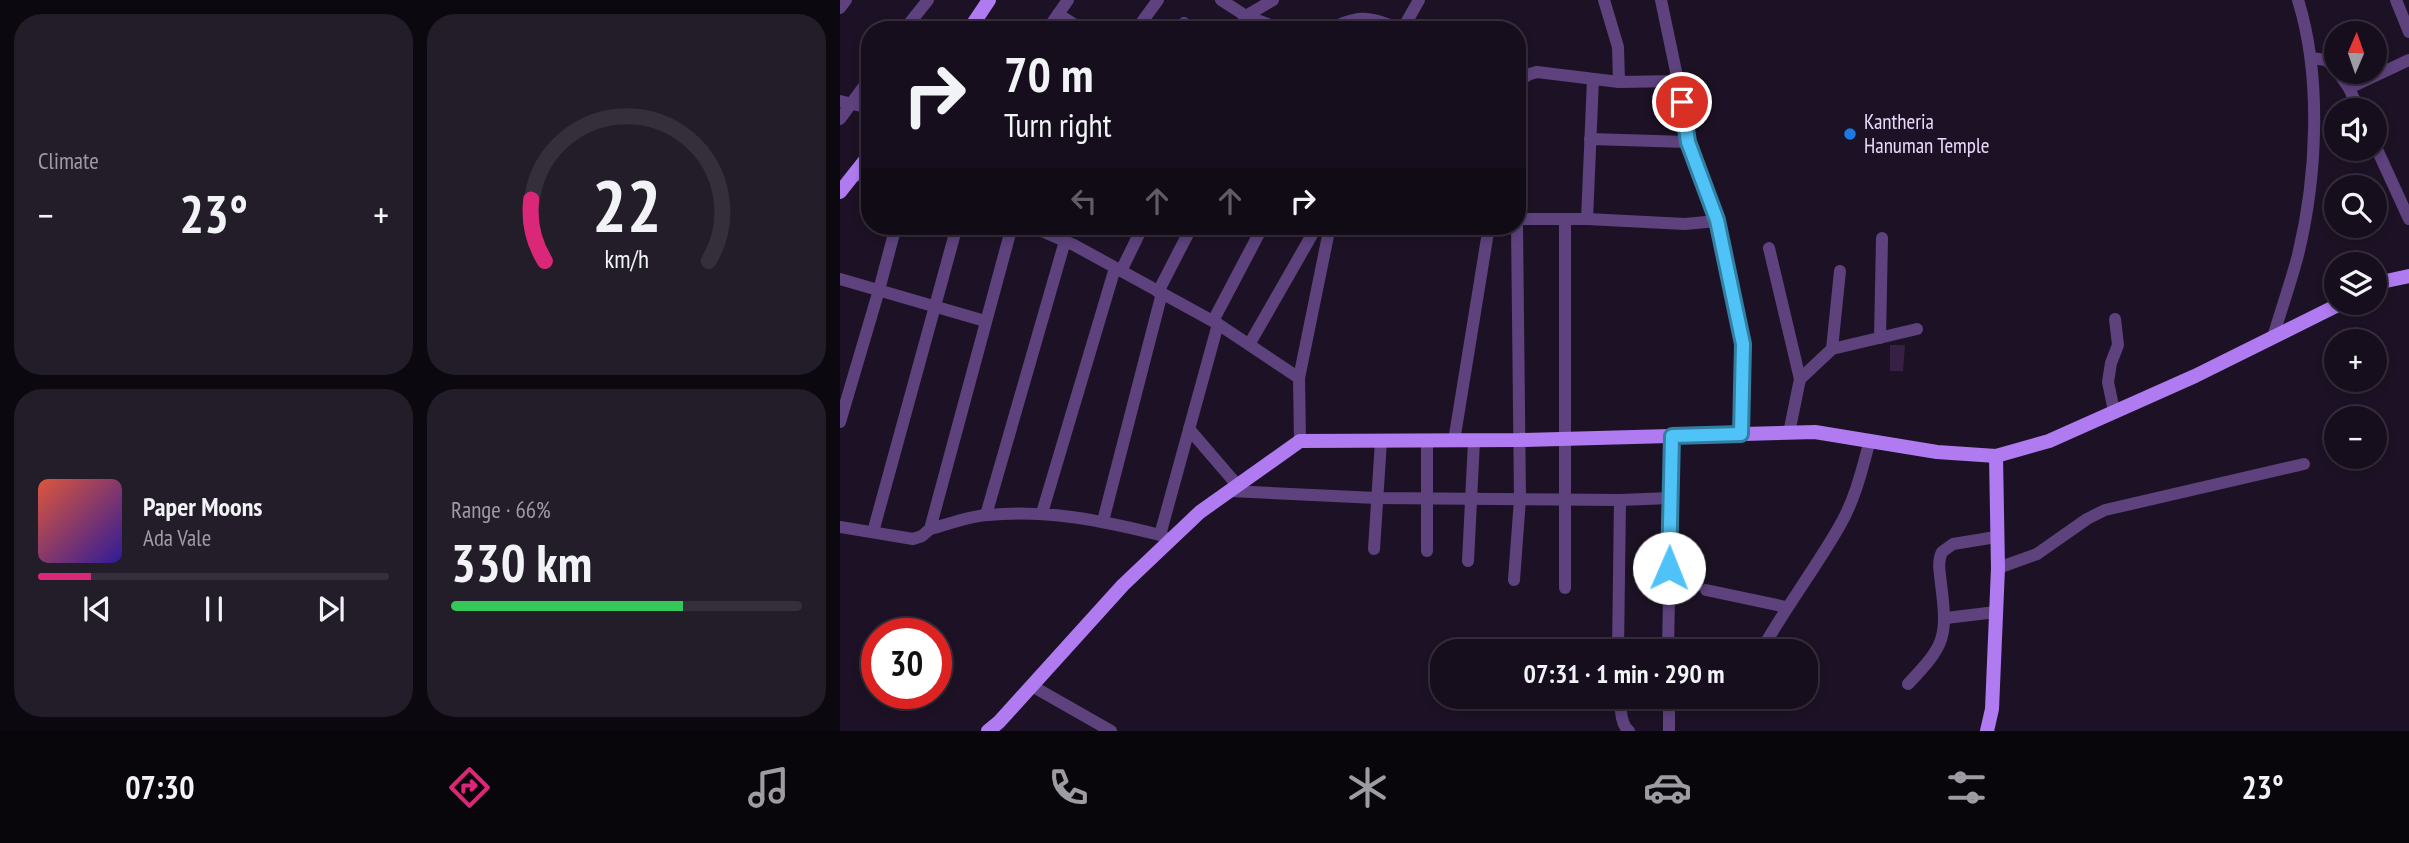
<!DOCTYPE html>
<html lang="en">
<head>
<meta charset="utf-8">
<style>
  body { margin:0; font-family:"PT Sans Narrow",sans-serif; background:#231c29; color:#f1f3f6; height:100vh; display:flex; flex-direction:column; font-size:26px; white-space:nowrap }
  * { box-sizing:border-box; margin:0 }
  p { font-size:23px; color:#9e9ca3 }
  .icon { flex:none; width:38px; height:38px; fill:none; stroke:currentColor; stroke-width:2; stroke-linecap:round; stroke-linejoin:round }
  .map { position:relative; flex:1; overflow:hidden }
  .side { display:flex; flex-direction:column; gap:14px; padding:14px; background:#0c080f; width:840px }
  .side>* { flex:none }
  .guide { position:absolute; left:21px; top:21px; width:665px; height:214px; border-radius:28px; box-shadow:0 4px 10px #0003,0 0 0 2px #352e3b; background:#160e1c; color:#f1f3f6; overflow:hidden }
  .needle { width:46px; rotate:2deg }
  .buttons { position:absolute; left:1484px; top:21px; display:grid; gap:14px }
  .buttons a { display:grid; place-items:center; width:63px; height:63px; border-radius:50%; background:#160e1c; box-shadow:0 4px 10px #0003,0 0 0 2px #352e3b; font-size:35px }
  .speed { position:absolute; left:21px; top:618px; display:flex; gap:14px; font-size:35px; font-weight:700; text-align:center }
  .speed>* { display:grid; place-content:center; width:91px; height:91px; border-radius:50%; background:#160e1c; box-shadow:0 4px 10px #0003,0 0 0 2px #352e3b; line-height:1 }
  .speed .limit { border:10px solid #d22; background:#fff; color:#111 }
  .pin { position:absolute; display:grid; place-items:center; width:60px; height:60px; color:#fff; margin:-30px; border:4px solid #fff; border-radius:50%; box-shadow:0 2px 7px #0007 }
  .me { position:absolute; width:77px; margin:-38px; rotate:1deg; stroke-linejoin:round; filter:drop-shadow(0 0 5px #0008) }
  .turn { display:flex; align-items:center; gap:24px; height:147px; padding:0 28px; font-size:32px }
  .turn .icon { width:91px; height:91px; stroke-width:2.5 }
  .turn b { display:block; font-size:49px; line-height:60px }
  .lanes { display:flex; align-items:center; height:66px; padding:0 28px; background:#0003; justify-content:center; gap:35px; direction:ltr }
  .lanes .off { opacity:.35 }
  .big { font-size:52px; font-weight:700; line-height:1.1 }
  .side .tile { flex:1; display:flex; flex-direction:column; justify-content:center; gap:10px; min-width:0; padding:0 24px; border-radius:28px; background:#231c29 }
  .side .dial { align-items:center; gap:0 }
  .dial svg { height:182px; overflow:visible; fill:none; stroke:#352e3b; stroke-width:7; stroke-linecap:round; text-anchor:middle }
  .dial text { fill:#f1f3f6; stroke:none }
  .song { display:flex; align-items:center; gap:21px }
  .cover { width:84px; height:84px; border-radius:10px; background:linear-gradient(135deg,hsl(10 70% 55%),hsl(250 70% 35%)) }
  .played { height:7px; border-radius:4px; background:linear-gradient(90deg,#db2777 15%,#352e3b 15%) }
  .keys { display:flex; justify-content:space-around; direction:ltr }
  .heat { display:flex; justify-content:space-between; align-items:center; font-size:38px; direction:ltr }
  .charge { height:10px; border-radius:5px; background:linear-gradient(90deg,#34c759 66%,#352e3b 0) }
  .side .tiles { flex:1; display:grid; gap:14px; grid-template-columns:repeat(2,1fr) }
  .trip { position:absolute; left:590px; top:639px; width:388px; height:70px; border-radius:28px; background:#160e1c; box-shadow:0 4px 10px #0003,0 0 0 2px #352e3b; font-weight:700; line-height:70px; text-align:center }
  .menu { display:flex; height:112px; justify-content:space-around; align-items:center; background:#09060b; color:#9e9ca3 }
  .menu .icon { width:49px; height:49px }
  .menu .active { color:#db2777 }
  .menu b { font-size:32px; color:#f1f3f6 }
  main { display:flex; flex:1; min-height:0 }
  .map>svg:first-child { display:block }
  .building { fill:#362044 }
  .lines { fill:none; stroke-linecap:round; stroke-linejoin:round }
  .street { stroke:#5e427e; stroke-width:12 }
  .secondary { stroke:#b07bf0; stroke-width:14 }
  .route-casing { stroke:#337fa1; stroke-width:18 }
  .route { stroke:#4fc3f7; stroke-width:12 }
  .poi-dot { fill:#1a7be6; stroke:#1d1225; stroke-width:2.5 }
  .labels { text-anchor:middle; stroke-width:7; stroke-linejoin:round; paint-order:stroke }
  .poi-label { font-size:21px; fill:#ebd9fb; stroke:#1d1225; text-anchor:start }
</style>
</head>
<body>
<main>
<section class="side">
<div class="tiles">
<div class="tile"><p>Climate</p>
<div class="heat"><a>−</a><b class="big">23°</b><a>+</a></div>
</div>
<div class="tile dial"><svg viewBox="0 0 100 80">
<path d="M14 69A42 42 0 1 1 86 69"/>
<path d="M14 69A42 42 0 0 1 8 42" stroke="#db2777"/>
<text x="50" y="56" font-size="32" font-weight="700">22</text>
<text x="50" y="72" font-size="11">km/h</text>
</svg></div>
<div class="tile">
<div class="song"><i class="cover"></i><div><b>Paper Moons</b><p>Ada Vale</p></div></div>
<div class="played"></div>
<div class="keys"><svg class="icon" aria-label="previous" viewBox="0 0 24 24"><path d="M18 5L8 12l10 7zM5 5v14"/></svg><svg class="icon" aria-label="pause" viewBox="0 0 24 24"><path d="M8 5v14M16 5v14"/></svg><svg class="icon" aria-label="next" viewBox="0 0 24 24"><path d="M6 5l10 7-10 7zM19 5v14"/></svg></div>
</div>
<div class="tile"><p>Range · 66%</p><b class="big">330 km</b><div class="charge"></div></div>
</div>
</section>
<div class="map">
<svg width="1569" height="731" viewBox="0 0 1569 731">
  <rect width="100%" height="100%" fill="#1d1225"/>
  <path class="building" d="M1050 345H1065L1063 371H1050Z"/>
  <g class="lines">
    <g class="street">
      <path d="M381 0 406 16 433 0"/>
      <path d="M764 0 778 47 779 82"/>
      <path d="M821 0 838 81 848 142 877 221 903 344 901 434"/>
      <path d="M1556 0 1569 32"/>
      <path d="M0 8 6 0"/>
      <path d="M218 14 243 30"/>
      <path d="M64 30 88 0"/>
      <path d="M207 30 228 0"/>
      <path d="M296 30 318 0"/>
      <path d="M342 30 344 23"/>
      <path d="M399 30 406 16 444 30"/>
      <path d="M486 30C525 14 523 16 562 29"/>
      <path d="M562 30 579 0"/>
      <path d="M1471 58 1486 60 1496 69"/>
      <path d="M1498 72 1509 88 1569 60"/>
      <path d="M1509 88 1519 110"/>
      <path d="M677 95C680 81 682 75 697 72L779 82 838 81"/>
      <path d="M0 101 30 108"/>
      <path d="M0 119 30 78"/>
      <path d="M750 139 848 142"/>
      <path d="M1535 145 1569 219"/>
      <path d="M14 173 30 180"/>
      <path d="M677 219H747L845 224 877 221"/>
      <path d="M747 219 753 79"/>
      <path d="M725 220V588"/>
      <path d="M180 226 204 232 234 245 378 324 459 378 460 441"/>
      <path d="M929 248 960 379 949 433"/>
      <path d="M281 271 303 226"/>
      <path d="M0 279 145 321"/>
      <path d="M318 292 352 226"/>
      <path d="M373 321 423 226"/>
      <path d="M1433 337C1441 310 1451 282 1458 255 1477 177 1482 77 1458 0"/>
      <path d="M1040 338 1042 238"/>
      <path d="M410 343 477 226"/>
      <path d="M992 349 1000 271"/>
      <path d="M459 378 490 226"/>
      <path d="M960 379 992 349 1077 329"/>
      <path d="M1274 411 1268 382 1271 363 1278 345 1275 319"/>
      <path d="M0 422 39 290 56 226"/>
      <path d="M349 429 398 486"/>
      <path d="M587 441V551"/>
      <path d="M614 441 649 226"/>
      <path d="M391 491 536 498 780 500 830 498"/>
      <path d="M202 513 275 268"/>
      <path d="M146 515 225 241"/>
      <path d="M263 521 322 293"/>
      <path d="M0 527 73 539 82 536 90 529 172 226"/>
      <path d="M90 529C109 524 129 516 148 515 207 509 264 521 320 535"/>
      <path d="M33 532 117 226"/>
      <path d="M327 538 320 535 378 324"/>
      <path d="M534 549 541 441"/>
      <path d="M628 561 634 441"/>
      <path d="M1158 568 1197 554 1247 519 1265 510 1464 464"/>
      <path d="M674 580 680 499 677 226"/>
      <path d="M866 590 946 607"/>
      <path d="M1106 618 1156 612"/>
      <path d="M778 651 780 500"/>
      <path d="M828 651 832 436"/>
      <path d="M921 651C945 608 975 569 999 527 1015 500 1022 470 1030 440"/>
      <path d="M1068 684C1105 645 1108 638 1101 584 1100 573 1097 562 1102 552L1113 544 1156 537"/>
      <path d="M192 686 271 731"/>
      <path d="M780 696C781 708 780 724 789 731"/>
      <path d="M829 696V731"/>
    </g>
    <g class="secondary">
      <path d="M129 30 149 0"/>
      <path d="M0 192 30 154"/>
      <path d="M1535 286 1546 281 1569 276"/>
      <path d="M148 731 159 722 283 585 360 512 460 441 680 440 975 432 1097 452 1156 456 1209 441 1355 376 1502 303"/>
      <path d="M1147 731 1152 709 1158 568 1156 456"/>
    </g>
  </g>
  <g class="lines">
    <defs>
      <path id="route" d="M829 568 832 436 901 434 903 344 877 220 848 142 842 102"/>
    </defs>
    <use href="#route" class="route-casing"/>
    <use href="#route" class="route"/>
  </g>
  <circle class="poi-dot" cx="1010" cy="134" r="7"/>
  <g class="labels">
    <g class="poi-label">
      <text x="1024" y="129">Kantheria<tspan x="1024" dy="24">Hanuman Temple</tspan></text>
    </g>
  </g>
</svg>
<div class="buttons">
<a><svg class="needle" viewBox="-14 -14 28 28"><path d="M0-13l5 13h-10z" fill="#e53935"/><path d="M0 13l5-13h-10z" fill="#9e9ca3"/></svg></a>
<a><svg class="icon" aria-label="sound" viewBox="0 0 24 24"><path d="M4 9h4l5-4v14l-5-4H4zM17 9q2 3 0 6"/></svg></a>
<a><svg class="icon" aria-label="search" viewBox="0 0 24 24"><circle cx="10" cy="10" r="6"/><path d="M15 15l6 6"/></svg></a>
<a><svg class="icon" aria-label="layers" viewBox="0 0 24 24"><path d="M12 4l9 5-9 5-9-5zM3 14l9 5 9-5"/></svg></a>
<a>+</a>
<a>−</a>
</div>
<div class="speed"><div class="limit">30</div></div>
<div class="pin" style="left:842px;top:102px;background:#d93025"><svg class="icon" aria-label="arrive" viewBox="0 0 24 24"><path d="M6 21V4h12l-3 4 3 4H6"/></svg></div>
<svg class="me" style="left:829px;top:568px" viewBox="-20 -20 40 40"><circle r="19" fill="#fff"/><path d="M0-13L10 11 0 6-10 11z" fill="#4fc3f7"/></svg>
<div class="trip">07:31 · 1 min · 290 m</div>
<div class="guide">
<div class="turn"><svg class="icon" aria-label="right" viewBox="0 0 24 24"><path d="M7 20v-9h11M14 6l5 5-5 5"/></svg><div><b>70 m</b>Turn right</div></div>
<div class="lanes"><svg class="icon off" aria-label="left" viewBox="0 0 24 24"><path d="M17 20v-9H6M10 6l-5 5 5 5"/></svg><svg class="icon off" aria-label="ahead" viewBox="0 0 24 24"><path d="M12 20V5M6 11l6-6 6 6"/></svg><svg class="icon off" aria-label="ahead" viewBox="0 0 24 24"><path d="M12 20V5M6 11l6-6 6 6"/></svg><svg class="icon" aria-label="right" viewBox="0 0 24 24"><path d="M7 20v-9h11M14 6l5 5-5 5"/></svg></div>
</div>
</div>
</main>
<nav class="menu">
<b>07:30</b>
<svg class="icon active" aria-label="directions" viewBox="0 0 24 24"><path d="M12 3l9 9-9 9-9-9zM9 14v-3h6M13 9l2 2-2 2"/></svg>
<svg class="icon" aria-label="music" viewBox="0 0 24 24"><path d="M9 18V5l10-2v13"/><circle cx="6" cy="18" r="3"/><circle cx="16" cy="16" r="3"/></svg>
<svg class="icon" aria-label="phone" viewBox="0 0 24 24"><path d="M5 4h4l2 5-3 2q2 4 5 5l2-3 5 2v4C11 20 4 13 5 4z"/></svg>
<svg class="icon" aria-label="climate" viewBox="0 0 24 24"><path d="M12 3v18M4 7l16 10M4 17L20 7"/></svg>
<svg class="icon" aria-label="car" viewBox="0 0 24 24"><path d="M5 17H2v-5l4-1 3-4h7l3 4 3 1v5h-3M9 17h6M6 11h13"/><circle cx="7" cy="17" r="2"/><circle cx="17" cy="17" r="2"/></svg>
<svg class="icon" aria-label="filters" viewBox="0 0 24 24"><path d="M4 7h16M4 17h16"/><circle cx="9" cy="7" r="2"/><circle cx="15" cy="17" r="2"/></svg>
<b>23°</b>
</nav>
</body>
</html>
